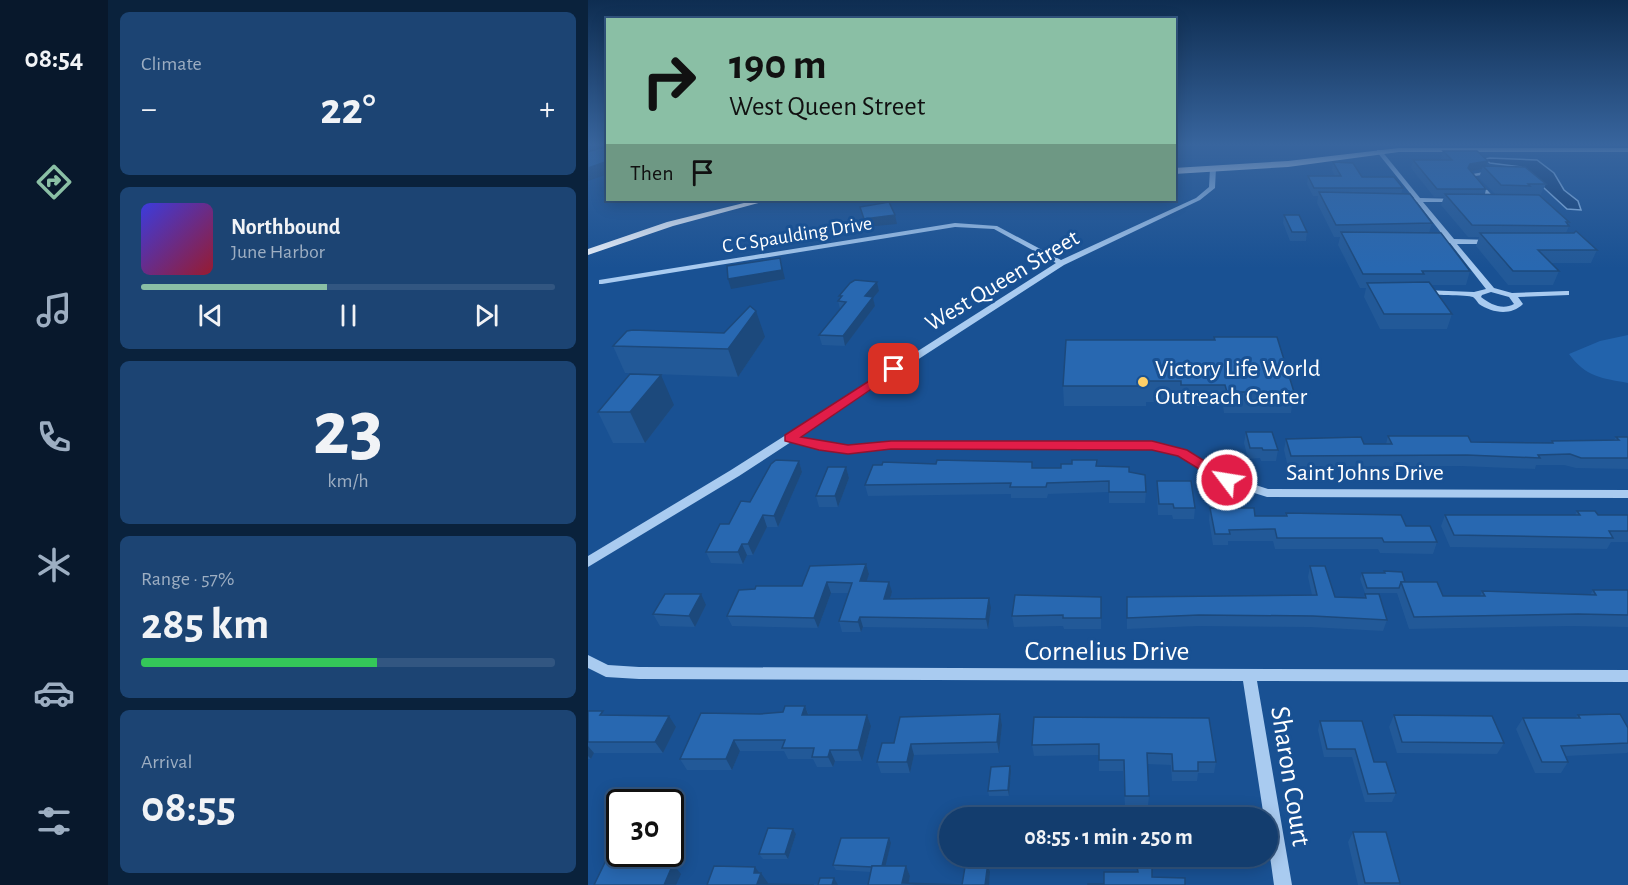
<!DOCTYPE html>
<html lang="en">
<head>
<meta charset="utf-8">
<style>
  body { margin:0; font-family:"Alegreya Sans",sans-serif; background:#1c4473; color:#f1f3f6; height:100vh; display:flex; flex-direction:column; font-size:22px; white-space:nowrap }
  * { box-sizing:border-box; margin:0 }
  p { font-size:20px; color:#9daec2 }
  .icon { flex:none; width:33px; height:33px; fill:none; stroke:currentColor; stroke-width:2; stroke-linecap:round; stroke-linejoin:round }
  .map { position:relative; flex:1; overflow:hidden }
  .drawer { display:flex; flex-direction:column; gap:12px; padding:12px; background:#0a223c; width:480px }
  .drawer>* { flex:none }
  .top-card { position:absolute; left:18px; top:18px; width:570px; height:183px; border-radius:0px; box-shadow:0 3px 15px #0003,0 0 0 2px #325681; background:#8abfa5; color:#111; overflow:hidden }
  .speed { position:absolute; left:18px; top:789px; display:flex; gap:12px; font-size:30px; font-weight:700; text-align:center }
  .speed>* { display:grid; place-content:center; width:78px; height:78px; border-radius:50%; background:#133d6e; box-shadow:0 3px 15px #0003,0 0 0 2px #325681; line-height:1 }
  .speed .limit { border:3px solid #111; border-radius:9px; background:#fff; color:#111 }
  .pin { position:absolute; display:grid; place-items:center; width:51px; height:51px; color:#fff; margin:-26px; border-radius:12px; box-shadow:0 3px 9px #0006 }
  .me { position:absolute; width:66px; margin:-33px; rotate:301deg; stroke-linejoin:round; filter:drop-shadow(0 0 4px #0008) }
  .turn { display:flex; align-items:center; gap:21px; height:126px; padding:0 24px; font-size:27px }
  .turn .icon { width:78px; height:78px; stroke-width:2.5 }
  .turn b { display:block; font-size:42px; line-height:51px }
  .then { display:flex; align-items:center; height:57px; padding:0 24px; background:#0003; gap:12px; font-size:22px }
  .big { font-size:45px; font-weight:700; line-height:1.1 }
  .drawer .card { flex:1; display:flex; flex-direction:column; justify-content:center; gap:9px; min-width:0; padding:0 21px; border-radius:9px; background:#1c4473 }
  .drawer .dial { align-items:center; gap:0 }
  .dial b { font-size:78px; line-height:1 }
  .song { display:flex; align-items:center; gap:18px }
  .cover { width:72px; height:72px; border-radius:9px; background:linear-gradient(135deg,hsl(240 70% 55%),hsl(350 70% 35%)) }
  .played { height:6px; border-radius:3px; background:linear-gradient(90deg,#8abfa5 45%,#325681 45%) }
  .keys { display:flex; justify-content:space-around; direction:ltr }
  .heat { display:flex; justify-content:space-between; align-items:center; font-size:33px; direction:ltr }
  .charge { height:9px; border-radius:4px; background:linear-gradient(90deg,#34c759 57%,#325681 0) }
  .trip { position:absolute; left:351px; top:807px; width:339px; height:60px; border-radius:30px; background:#133d6e; box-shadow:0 3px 15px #0003,0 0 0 2px #325681; font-weight:700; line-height:60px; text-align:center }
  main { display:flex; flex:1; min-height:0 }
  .menu { display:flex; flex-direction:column; width:108px; justify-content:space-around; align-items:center; background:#08182c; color:#9daec2 }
  .menu .icon { width:42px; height:42px }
  .menu .current { color:#8abfa5 }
  .menu b { font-size:27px; color:#f1f3f6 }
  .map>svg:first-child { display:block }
  .green { fill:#2263ac }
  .water { fill:#113c71; stroke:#9cc6f2; stroke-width:1.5 }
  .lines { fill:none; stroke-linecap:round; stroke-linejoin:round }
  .minor { fill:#a9cbf0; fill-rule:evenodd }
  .major { fill:#f2f7ff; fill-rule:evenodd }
  .wall { fill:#225998; fill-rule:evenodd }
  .shaded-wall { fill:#1c497c }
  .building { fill:#2868b1; stroke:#1c497c; stroke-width:1.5 }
  .route { fill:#e11d48; stroke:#92132f; stroke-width:1.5 }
  .poi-dot { fill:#ffd068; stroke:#195193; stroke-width:2 }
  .labels { text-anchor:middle; stroke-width:6; stroke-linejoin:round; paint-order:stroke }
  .far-street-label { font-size:20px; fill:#fff; stroke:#195193 }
  .street-label { font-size:24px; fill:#fff; stroke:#195193 }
  .poi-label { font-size:24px; fill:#fff; stroke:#195193; text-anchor:start }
  .near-street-label { font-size:28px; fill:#fff; stroke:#195193 }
</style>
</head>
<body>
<main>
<nav class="menu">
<b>08:54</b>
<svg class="icon current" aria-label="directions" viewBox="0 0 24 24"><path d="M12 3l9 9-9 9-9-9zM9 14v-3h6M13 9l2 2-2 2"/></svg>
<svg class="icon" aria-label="music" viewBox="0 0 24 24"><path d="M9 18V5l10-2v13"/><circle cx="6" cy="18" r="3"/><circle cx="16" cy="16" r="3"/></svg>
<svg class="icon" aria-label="phone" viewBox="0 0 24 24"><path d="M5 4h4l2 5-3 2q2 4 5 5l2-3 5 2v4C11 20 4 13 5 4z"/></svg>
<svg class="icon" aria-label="climate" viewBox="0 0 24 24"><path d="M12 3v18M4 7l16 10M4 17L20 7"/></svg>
<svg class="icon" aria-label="car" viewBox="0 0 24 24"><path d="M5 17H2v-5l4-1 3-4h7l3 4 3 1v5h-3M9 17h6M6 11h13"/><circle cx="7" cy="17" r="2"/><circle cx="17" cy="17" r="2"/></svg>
<svg class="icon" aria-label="filters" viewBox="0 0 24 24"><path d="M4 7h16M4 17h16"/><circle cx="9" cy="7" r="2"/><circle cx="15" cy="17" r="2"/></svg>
</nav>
<section class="drawer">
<div class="card"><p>Climate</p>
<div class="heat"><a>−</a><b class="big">22°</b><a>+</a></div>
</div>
<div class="card">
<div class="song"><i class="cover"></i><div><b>Northbound</b><p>June Harbor</p></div></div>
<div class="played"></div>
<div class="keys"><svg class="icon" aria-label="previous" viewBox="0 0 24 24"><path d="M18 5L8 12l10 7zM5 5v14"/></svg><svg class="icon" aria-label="pause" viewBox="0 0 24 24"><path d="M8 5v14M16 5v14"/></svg><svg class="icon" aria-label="next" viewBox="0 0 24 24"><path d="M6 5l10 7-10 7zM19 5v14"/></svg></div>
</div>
<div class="card dial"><b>23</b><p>km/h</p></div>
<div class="card"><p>Range · 57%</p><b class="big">285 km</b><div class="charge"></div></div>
<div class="card"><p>Arrival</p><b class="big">08:55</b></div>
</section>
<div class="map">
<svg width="1040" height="885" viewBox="0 0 1040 885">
  <rect width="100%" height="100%" fill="#195193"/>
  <path class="green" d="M1040 335V383C1013 378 998 377 981 354L1012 341Z"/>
  <path class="water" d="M902 158 949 160 966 173 976 190 990 201 993 210 979 209 933 167 902 163 897 159Z"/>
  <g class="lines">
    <g class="minor">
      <path d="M789 150H793L832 198 871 199 872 200 869 202H835L866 239 905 240V244H869L906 288 924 293 978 291H981V295L930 297 935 304C923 316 904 313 891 304 889 302 888 299 885 297 880 295 842 295 832 294L831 292 835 290 886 292 898 289 862 243H842V239H858L829 202 811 201 810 200 813 198H826L789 152ZM903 292 921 297 926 304C915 310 903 305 893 297L894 295Z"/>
      <path d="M625 166 628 168 627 188 612 200 476 265 210 437 231 443 260 446 304 442 564 443 598 451 643 477 680 489 1040 490V498L679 497 635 483 591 456 564 449 304 448 260 452 231 449 203 442 151 476 0 567V556L143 470 468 263 406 229 367 227 14 284H11V280L367 223 409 226 473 260 608 198 621 187 622 168Z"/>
      <path d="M907 170 910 172 909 173 887 176 908 200 909 201 906 203 898 201 897 200 900 198 879 175Z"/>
      <path d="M0 655 20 665 51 667 1040 670V682L669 681 704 885H686L680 842V818H676L655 681 51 679 18 677 0 668Z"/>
    </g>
    <g class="major">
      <path d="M811 148H1040V152H811L700 167 586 174V168L700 161Z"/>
      <path d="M168 200H182L85 226 0 255V249L79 222Z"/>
    </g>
  </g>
  <g class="wall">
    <path d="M855 151 900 161 898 166 958 184 952 196 981 222 980 225 981 226 978 233 1009 250 1003 263H963L971 271 965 285H920L888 246 891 237H880L853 205 856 197H846L823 168 825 160H855L853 159ZM894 169 891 178 907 194H897L898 189 883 171Z"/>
    <path d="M745 162 774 177 815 188 813 194 844 223 841 233 882 271 878 285H844L864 314 859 329H792L776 297 778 288H772L750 245 752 237H746L729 203 730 196H725L719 184 720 176H747L744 170Z"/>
    <path d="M696 215 719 232 718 241H702L695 223Z"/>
    <path d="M289 282 291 291 285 298 287 306 257 346 234 345 231 335 252 309 250 301 252 299 251 296Z"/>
    <path d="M177 337 150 377 37 373 25 346Z"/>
    <path d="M626 337 706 392 703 413H636L635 406H592L591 402H558V406H476L475 386 626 340Z"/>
    <path d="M86 405 57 443H25L10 412Z"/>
    <path d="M658 432 690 450 688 461H673L672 458 660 459 656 443Z"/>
    <path d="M800 436 883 442 963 443 964 441 1026 440 1028 437H1040V469L988 468 976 465H948L947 469 874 466 700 467 696 450 698 439 776 444H798Z"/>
    <path d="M211 461 214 472 190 527H179L165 555H159L155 564 123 563 118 552 141 524 162 502Z"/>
    <path d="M444 462 445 468 508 466 541 472 558 492 557 503H521V492L460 494 459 498H423V494L280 496 277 485 348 464Z"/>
    <path d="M258 467 261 478 250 507H231L228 496Z"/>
    <path d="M569 481 607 508 606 519H585L584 515H570L569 492Z"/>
    <path d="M622 508 667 516H697L698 513 818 526 849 542 845 554 792 553 790 549H687L685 541H640V545H625L621 520Z"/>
    <path d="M989 511 1010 515H1040V542H1023L1019 549 862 547 853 526 857 515H987Z"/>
    <path d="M278 564 281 574 278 581 304 592 302 599 403 608 400 629 275 627 273 632H254L251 621 261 593H243L230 628 144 626 139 616 167 589 214 586Z"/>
    <path d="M722 566 747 597 776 598 777 594 799 620 795 631 722 627 610 626 539 629V597L724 595 720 577Z"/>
    <path d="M796 571 817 582 855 596H892L894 591 1002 595 1005 590H1040V627L983 626 821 629 809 593H777L772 579 774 573H795Z"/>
    <path d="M513 597V629H476L475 626 426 627 424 616Z"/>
    <path d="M118 605 107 627 72 626 65 614Z"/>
    <path d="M217 706 221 715H279L283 726 274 761H247L245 767H229L225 759H200L196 751H152L144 770H99L92 759 172 714 195 712Z"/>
    <path d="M0 711 18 715 88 727 75 753H6L3 759H0Z"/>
    <path d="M412 714 414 725 411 753 326 755 322 773H293L289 762 306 743Z"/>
    <path d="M806 715 916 743 909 754 809 753 801 727Z"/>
    <path d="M990 715 1040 728V752L1039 753 978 756 980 762 973 773H947L928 729 935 718H987Z"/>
    <path d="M446 717 628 762 626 773H610L609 781H584L583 765 559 764 561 796 560 806H537L535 771H511V755L446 756 444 745Z"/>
    <path d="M732 721 786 762 808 793 804 802H777L764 757H736L730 730Z"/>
    <path d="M422 766 423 771 421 796H401L400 791Z"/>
    <path d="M205 829 208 834 200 859H175L171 854Z"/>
    <path d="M765 832 812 883 811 885H770L760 842Z"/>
    <path d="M303 843 297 866H318L322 876 320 883 374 885 392 862V856H446L445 866 402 868V872L401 885H280L283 872 248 870 245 865Z"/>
  </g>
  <g class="shaded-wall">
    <path d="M20 161V174L0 181V168Z"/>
    <path d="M900 161 897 169 895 166 894 169 879 172 882 164Z"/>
    <path d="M307 215 309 224 277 227 276 219Z"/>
    <path d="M192 258 197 279 143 289 140 279Z"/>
    <path d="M289 282 291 291 285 298 287 306 257 346 255 336 277 296Z"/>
    <path d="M168 311 177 337 150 377 140 349Z"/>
    <path d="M73 375 86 405 57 443 42 412Z"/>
    <path d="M211 461 214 472 190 527 186 516Z"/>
    <path d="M258 467 261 478 250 507 247 496Z"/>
    <path d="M175 515 179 527 165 555 160 544Z"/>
    <path d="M154 544 159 555 155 564 150 552Z"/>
    <path d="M278 564 281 574 275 592 272 581Z"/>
    <path d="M239 582 243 593 230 628 226 618Z"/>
    <path d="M301 582 304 592 299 609 296 599Z"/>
    <path d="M113 594 118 605 107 627 101 616Z"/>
    <path d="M401 598 403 608 400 629 398 619Z"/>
    <path d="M272 617 275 627 273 632 270 622Z"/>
    <path d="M217 706 221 717 214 715Z"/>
    <path d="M412 714 414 725 411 753 409 742Z"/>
    <path d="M279 715 283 726 274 761 270 750Z"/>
    <path d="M81 716 88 727 75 753 67 742Z"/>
    <path d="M146 740 152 751 144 770 138 759Z"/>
    <path d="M323 744 326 755 322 773 319 762Z"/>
    <path d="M0 746 6 753 3 759 0 756Z"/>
    <path d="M242 750 247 761 245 767 240 757Z"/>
    <path d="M422 766 423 771 421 796 420 790Z"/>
    <path d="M205 829 208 834 200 859 197 854Z"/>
    <path d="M301 838 303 843 296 872 293 867Z"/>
    <path d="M41 854H48L52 859 46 873 37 863Z"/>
    <path d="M400 862 402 872 401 885H397Z"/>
    <path d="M85 864 93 874 88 885H76Z"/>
    <path d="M318 866 322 876 320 885 314 883Z"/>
    <path d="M167 867 173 875V873L180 883 179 885H170L166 873Z"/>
    <path d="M246 878 250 885H244Z"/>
  </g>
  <g class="building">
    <path d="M12 148 20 149V161L0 168V152Z"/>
    <path d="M855 151H889L900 161 882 164 880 168 898 189H849L825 160H864Z"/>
    <path d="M745 162 765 163 774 177H806L815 188H726L720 176H753Z"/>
    <path d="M895 166 937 167 958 184H940L942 186 913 185Z"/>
    <path d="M731 192 822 194 844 223 748 225Z"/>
    <path d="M857 194 951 195 981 222H978L981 226 884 225Z"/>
    <path d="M301 202 307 215 276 219 272 207Z"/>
    <path d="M696 215H711L719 232H704Z"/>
    <path d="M988 231 1009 250H950L971 271H925L892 233H986Z"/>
    <path d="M753 232 853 233 882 271H834L836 274H775Z"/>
    <path d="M192 258 194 270 140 279 139 266Z"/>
    <path d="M267 280 289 282 277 296 285 297 255 336 231 335 258 302 250 301 254 296H251L262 283Z"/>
    <path d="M841 282 864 314H796L779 283Z"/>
    <path d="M162 306 168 311 140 349 25 346 39 331 45 330 136 333Z"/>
    <path d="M626 337H689L706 392H639L637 385H593V381H558L559 386H475L478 340H627Z"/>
    <path d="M42 374 73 375 42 412H10Z"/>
    <path d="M658 432H684L690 450H675L674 448H662Z"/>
    <path d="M800 436H880L883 442 965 443 964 441 1031 440 1028 437H1040V458H993L982 454 950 455 952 458 879 455 703 456 698 439 773 437 776 444H804Z"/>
    <path d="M188 460 211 461 186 516 175 515 160 544H154L150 552H118L132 524H141L153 501 162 502 183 464Z"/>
    <path d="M349 460 444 462V468H473V464H484V460H509L508 466 541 467V472L557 475 558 492H521V481L459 483 458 487H422L423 483 277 485 285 465H294L295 462 348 464Z"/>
    <path d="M240 467H258L247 496H228Z"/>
    <path d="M569 481H603L607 508H586L585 504H571Z"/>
    <path d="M622 508H666L667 516H699L698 513 813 515 818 526H842L849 542H796L794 538H689L687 529 641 530 642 534H627Z"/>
    <path d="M989 511H1007L1010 515H1040V531H1021L1025 538 866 535 857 515H992Z"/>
    <path d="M278 564 272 581 301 582 296 599 401 598 398 619 272 617 270 622 251 621 264 583 239 582 226 618 139 616 151 590 167 589 168 586H214L222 566Z"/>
    <path d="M722 566H737L747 597 778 598 777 594H791L799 620 725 616 611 615 539 618V597L729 595Z"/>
    <path d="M796 571 814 572 817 582H813L811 588H779L774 573H797Z"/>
    <path d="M813 582H849L855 596H897L894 591 1008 595 1005 590H1040V615L990 614 826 617Z"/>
    <path d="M77 594H113L101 616 65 614Z"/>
    <path d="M427 595 513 597V618H475V615L424 616Z"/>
    <path d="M197 706H217L214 715H279L270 750H242L240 757H224L226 748H194L197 740H146L138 759H92L113 713 172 714 195 712Z"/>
    <path d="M0 711H15L12 715 81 716 67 742H0Z"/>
    <path d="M412 714 409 742 323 744 319 762H289L294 743H306L312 717Z"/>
    <path d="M1032 714 1040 728V743L973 746 980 762H954L935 718H992L990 715Z"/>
    <path d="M806 715 904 716 916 743 814 742Z"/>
    <path d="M446 717 621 718 628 762H610V771H585L584 754 559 753 561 796H537L536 760H511V744L444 745Z"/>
    <path d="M732 721H774L786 762H798L808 793 780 794 767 749H739Z"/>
    <path d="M422 766 420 790 400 791 403 767Z"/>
    <path d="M180 828 205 829 197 854H171Z"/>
    <path d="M765 832H798L812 883H777Z"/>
    <path d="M253 838H301L294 866H284V867L245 865Z"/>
    <path d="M24 848H32V854H41L37 863 85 864 76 885H6Z"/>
    <path d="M392 856H445V861L400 863V862H392Z"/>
    <path d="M378 861 400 862 397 885H280L284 866H318L314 883 374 885Z"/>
    <path d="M126 866 167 867 166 873H173L169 884 226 885H119Z"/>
    <path d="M549 867H564V877L597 878V885H500V884H516V872H550Z"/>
    <path d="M232 878H246L244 885H230Z"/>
  </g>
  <linearGradient id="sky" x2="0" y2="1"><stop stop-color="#0e2d51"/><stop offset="0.54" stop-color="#38659e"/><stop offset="1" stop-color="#38659e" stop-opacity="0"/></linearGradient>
  <rect width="1040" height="268" fill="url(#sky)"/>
  <path class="route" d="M306 365 312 369 310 371 213 437 260 445 303 441H564L599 450 647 480 639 485 634 483 590 456 564 450 303 449 260 454 231 450 197 441V435Z"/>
  <circle class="poi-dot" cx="555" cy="382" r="6"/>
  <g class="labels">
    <g class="far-street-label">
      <text transform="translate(209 234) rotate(-9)" y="7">C C Spaulding Drive</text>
    </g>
    <g class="street-label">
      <text transform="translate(414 280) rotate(-31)" y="8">West Queen Street</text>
      <text x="777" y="480">Saint Johns Drive</text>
    </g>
    <g class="poi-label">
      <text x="567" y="376">Victory Life World<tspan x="567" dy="28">Outreach Center</tspan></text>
    </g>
    <g class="near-street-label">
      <text x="519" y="660">Cornelius Drive</text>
      <text transform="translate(704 776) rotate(81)" y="10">Sharon Court</text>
    </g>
  </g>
</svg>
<div class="speed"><div class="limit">30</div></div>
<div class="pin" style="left:306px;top:369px;background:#d93025"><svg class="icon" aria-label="arrive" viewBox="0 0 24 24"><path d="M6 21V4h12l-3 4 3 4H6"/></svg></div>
<svg class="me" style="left:639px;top:480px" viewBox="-20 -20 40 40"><circle r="17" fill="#e11d48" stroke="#fff" stroke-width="3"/><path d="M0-11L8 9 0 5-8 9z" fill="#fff"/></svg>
<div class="trip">08:55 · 1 min · 250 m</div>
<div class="top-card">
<div class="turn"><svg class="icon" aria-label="right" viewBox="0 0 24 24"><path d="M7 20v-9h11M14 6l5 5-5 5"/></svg><div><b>190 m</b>West Queen Street</div></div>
<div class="then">Then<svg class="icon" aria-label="arrive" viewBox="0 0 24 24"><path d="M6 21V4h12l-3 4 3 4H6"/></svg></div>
</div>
</div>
</main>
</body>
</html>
